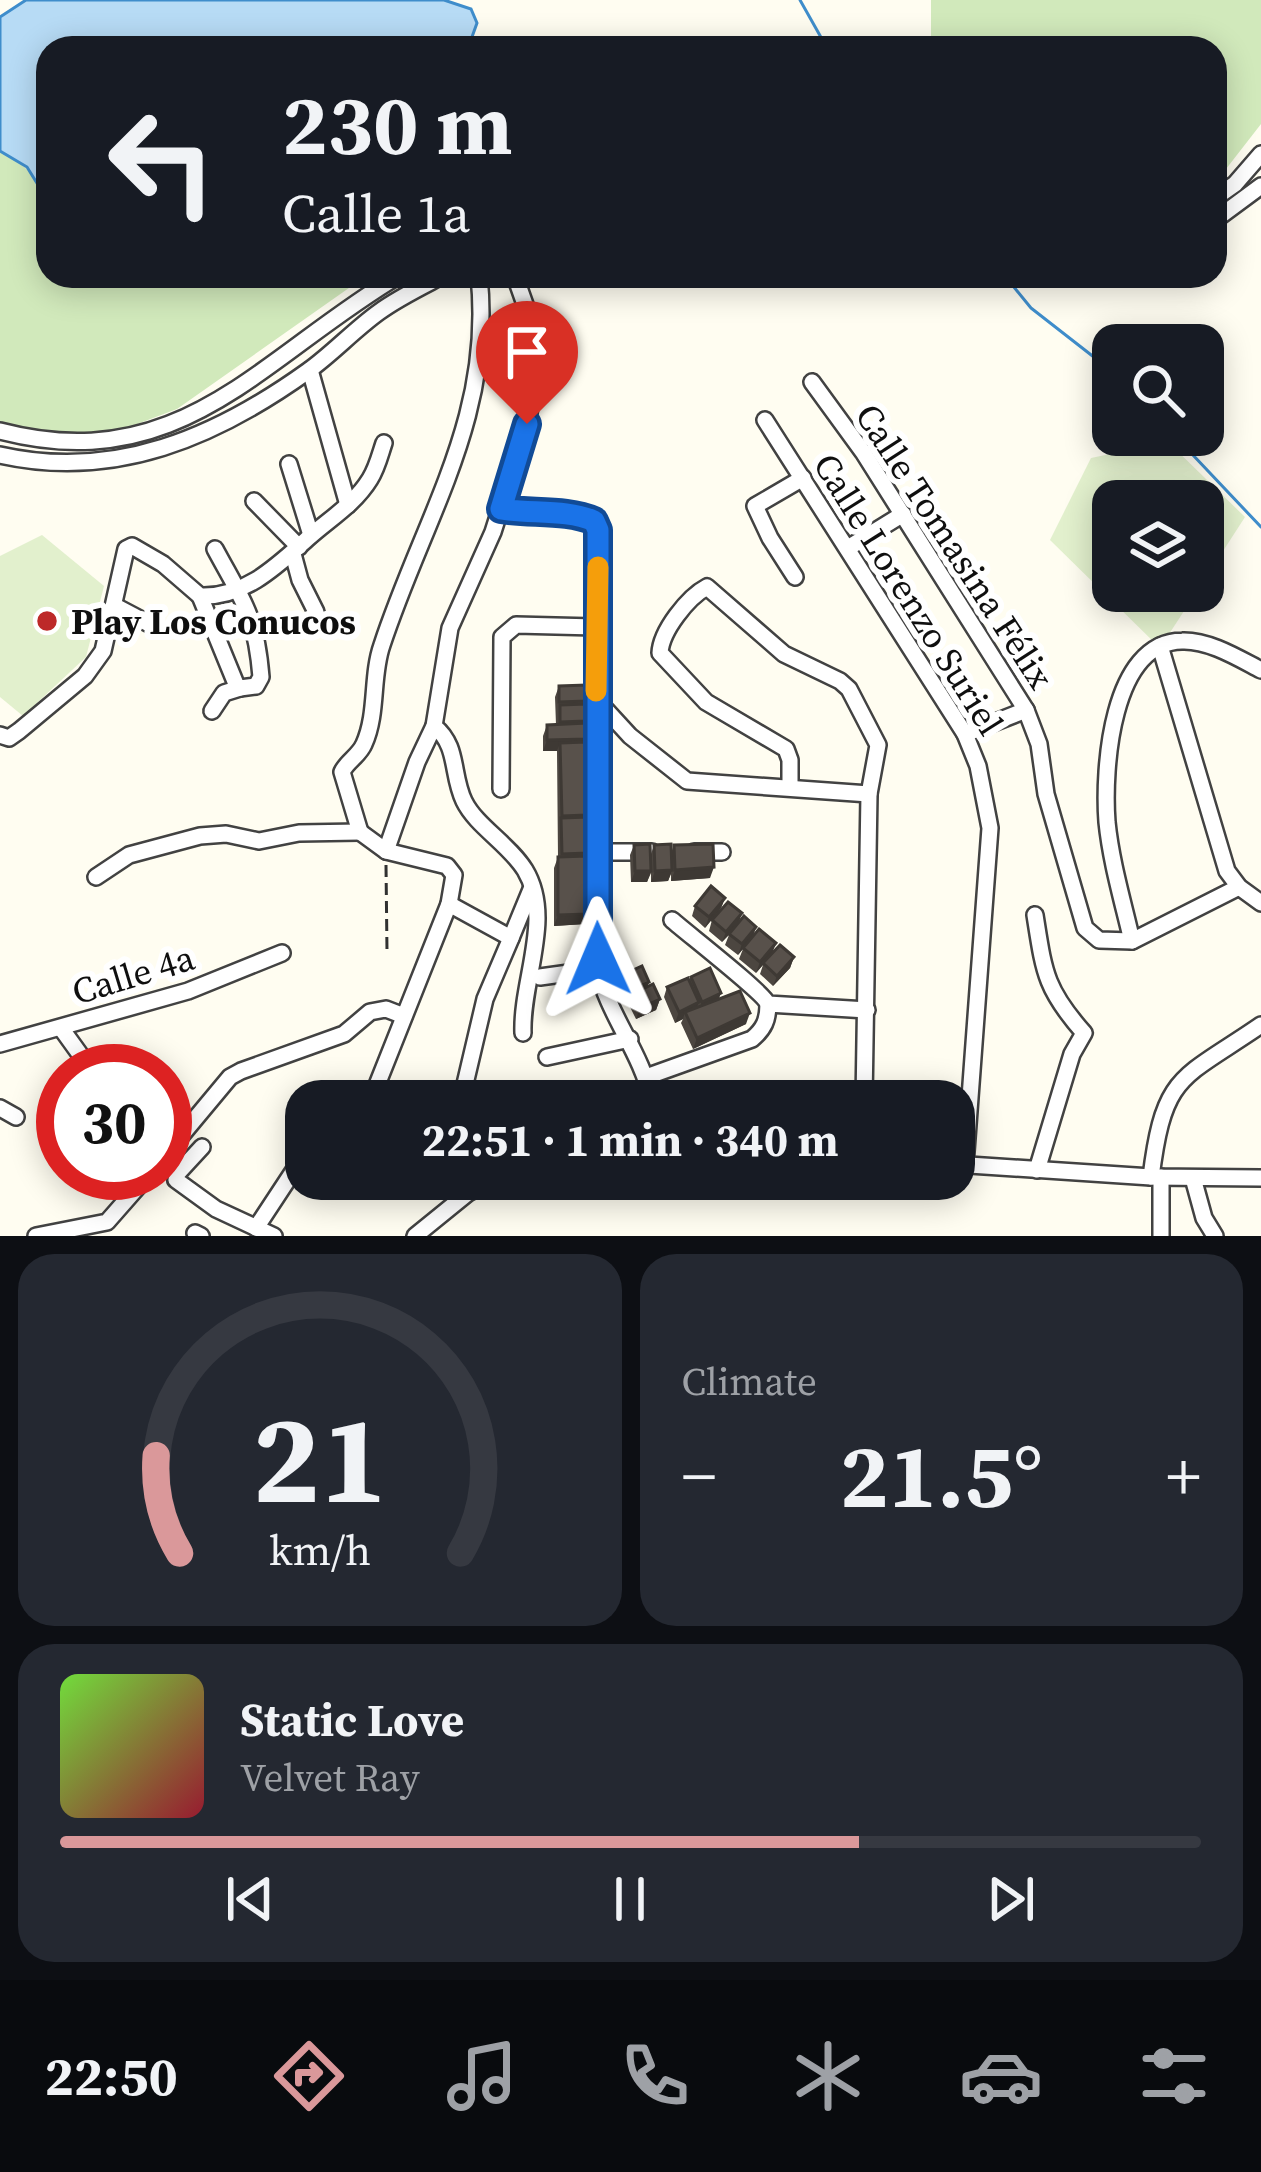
<!DOCTYPE html>
<html lang="en">
<head>
<meta charset="utf-8">
<style>
  body { margin:0; font-family:"Source Serif 4",serif; background:#242831; color:#f1f3f6; height:100vh; display:flex; flex-direction:column; font-size:45px; white-space:nowrap }
  * { box-sizing:border-box; margin:0 }
  p { font-size:39px; color:#9ea1a6 }
  .icon { flex:none; width:66px; height:66px; fill:none; stroke:currentColor; stroke-width:2; stroke-linecap:round; stroke-linejoin:round }
  .map { position:relative; height:1236px; overflow:hidden }
  .drawer { display:flex; flex-direction:column; gap:18px; padding:18px; background:#0d0f14; flex:1 }
  .drawer>* { flex:none }
  .guide { position:absolute; left:36px; top:36px; width:1191px; height:252px; border-radius:36px; box-shadow:0 6px 30px #0003; background:#171b24; color:#f1f3f6; overflow:hidden }
  .fabs { position:absolute; left:1092px; top:324px; display:grid; gap:24px }
  .fabs a { display:grid; place-items:center; width:132px; height:132px; border-radius:24px; background:#171b24; box-shadow:0 6px 30px #0003; font-size:60px }
  .speed { position:absolute; left:36px; top:1044px; display:flex; gap:24px; font-size:60px; font-weight:700; text-align:center }
  .speed>* { display:grid; place-content:center; width:156px; height:156px; border-radius:50%; background:#171b24; box-shadow:0 6px 30px #0003; line-height:1 }
  .speed .limit { border:18px solid #d22; background:#fff; color:#111 }
  .pin { position:absolute; display:grid; place-items:center; width:102px; height:102px; color:#fff; margin:-123px -51px; border-radius:50% 50% 50% 0; rotate:-45deg; box-shadow:0 0 12px #0007 }
  .pin .icon { rotate:45deg }
  .me { position:absolute; width:132px; margin:-66px; rotate:359deg; stroke-linejoin:round; filter:drop-shadow(0 0 9px #0008) }
  .turn { display:flex; align-items:center; gap:42px; height:252px; padding:0 48px; font-size:54px }
  .turn .icon { width:156px; height:156px; stroke-width:2.5 }
  .turn b { display:block; font-size:84px; line-height:102px }
  .big { font-size:90px; font-weight:700; line-height:1.1 }
  .drawer .tile { flex:1; display:flex; flex-direction:column; justify-content:center; gap:18px; min-width:0; padding:0 42px; border-radius:36px; background:#242831 }
  .drawer .dial { align-items:center; gap:0 }
  .dial svg { height:312px; overflow:visible; fill:none; stroke:#363941; stroke-width:7; stroke-linecap:round; text-anchor:middle }
  .dial text { fill:#f1f3f6; stroke:none }
  .song { display:flex; align-items:center; gap:36px }
  .cover { width:144px; height:144px; border-radius:18px; background:linear-gradient(135deg,hsl(100 70% 55%),hsl(350 70% 35%)) }
  .played { height:12px; border-radius:6px; background:linear-gradient(90deg,#da989a 70%,#363941 70%) }
  .keys { display:flex; justify-content:space-around; direction:ltr }
  .heat { display:flex; justify-content:space-between; align-items:center; font-size:66px; direction:ltr }
  .drawer .tiles { flex:1; display:grid; gap:18px; grid-template-columns:1fr 1fr }
  .tile:last-child { grid-column:span 2 }
  .trip { position:absolute; left:285px; top:1080px; width:690px; height:120px; border-radius:36px; background:#171b24; box-shadow:0 6px 30px #0003; font-weight:700; line-height:120px; text-align:center }
  .tab-bar { display:flex; height:192px; justify-content:space-around; align-items:center; background:#090b0e; color:#9ea1a6 }
  .tab-bar .icon { width:84px; height:84px }
  .tab-bar .active { color:#da989a }
  .tab-bar b { font-size:54px; color:#f1f3f6 }
  .map>svg:first-child { display:block }
  .green { fill:#d1e9bb }
  .pitch { fill:#e2f0cd }
  .water { fill:#b7dbf5; stroke:#3f8dcb; stroke-width:3 }
  .lines { fill:none; stroke-linecap:round; stroke-linejoin:round }
  .stream { stroke:#3f8dcb; stroke-width:3 }
  .minor-casing { stroke:#424242; stroke-width:20 }
  .path { stroke:#313131; stroke-width:3; stroke-dasharray:12 6; stroke-linecap:butt }
  .minor { stroke:#fff; stroke-width:15 }
  .wall { fill:#4c4640 }
  .shaded-wall { fill:#3e3934 }
  .building { fill:#58514b; stroke:#3e3934; stroke-width:3 }
  .route-casing { stroke:#114b97; stroke-width:30 }
  .route { stroke:#1a73e8; stroke-width:21 }
  .slow { stroke:#f59e0b; stroke-width:21 }
  .poi-dot { fill:#bd2929; stroke:#fff; stroke-width:4.5 }
  .labels { text-anchor:middle; stroke-width:12; stroke-linejoin:round; paint-order:stroke }
  .street-label { font-size:36px; fill:#0f0f0f; stroke:#fff }
  .poi-label { font-size:36px; font-weight:bold; fill:#0f0f0f; stroke:#fff; text-anchor:start }
</style>
</head>
<body>
<div class="map">
<svg width="1261" height="1236" viewBox="0 0 1261 1236">
  <rect width="100%" height="100%" fill="#fffdf1"/>
  <g class="green">
    <path d="M931 0H1261V124L1226 169 1215 171V48H931Z"/>
    <path d="M0 151C59 181 48 219 48 276H366L177 409 116 432 23 433 0 424Z"/>
  </g>
  <g class="pitch">
    <path d="M1168 442 1245 517 1203 582V501H1113V591H1197L1160 648 1050 540 1091 458Z"/>
    <path d="M42 535 104 586 86 657 23 716 0 697V556Z"/>
  </g>
  <path class="water" d="M26 0H444L471 9 477 23 468 48 320 45 299 48H48V201L27 167 0 151V17Z"/>
  <g class="lines">
    <g class="stream">
      <path d="M800 0 827 48"/>
      <path d="M1005 276 1031 308 1113 372"/>
      <path d="M1174 435 1261 527"/>
    </g>
    <defs>
      <g id="minor">
        <path d="M1215 198 1235 184 1261 154"/>
        <path d="M1215 220 1261 186"/>
        <path d="M310 370 348 505"/>
        <path d="M812 382 863 452 1026 710 1039 744 1046 794 1085 928 1099 940 1132 941 1239 887"/>
        <path d="M765 420 965 734 978 766 990 828 965 1165"/>
        <path d="M0 431C180 478 260 358 398 276"/>
        <path d="M0 455C115 481 216 437 308 371 333 353 354 330 379 312 398 298 421 287 442 276"/>
        <path d="M289 464 311 535"/>
        <path d="M254 501 299 547"/>
        <path d="M501 509C530 514 567 509 594 521L598 530V969C607 1013 642 1053 652 1101"/>
        <path d="M848 548 903 514"/>
        <path d="M293 554 300 580 316 612"/>
        <path d="M795 577 770 538 755 506 803 478"/>
        <path d="M200 596 236 684 240 688 256 686 261 677C256 615 243 601 215 549"/>
        <path d="M115 606 153 626"/>
        <path d="M1160 646 1227 871 1239 887 1261 903"/>
        <path d="M596 699 630 736 687 781 869 794"/>
        <path d="M212 711 224 693 240 688"/>
        <path d="M434 726C459 746 451 774 464 801 476 826 509 844 525 870 554 918 521 980 523 1033"/>
        <path d="M965 734 1026 710"/>
        <path d="M0 735 9 738 19 731 85 676 103 651 126 549 132 546 163 564 200 596C244 598 277 566 307 539 329 519 354 505 370 479 377 468 380 455 384 443"/>
        <path d="M790 786V760L786 749 706 702 660 653C661 631 688 597 707 587L784 654 840 681 849 689 878 745 869 794 864 1101"/>
        <path d="M501 789 502 637 516 625 595 627"/>
        <path d="M360 832 342 772C347 761 359 756 364 744 378 713 371 676 382 645 424 517 494 417 479 276"/>
        <path d="M360 832 386 851 447 866 454 875 449 904 375 1090 383 1101"/>
        <path d="M386 851 417 762 434 726 450 628 493 532 527 425 540 347 515 276"/>
        <path d="M595 852H652"/>
        <path d="M694 852H722"/>
        <path d="M96 877 129 855 200 836 226 834 259 841 299 833 360 832"/>
        <path d="M449 904 511 938 485 999 461 1101"/>
        <path d="M1035 915C1044 972 1045 989 1084 1033L1072 1054 1037 1170"/>
        <path d="M672 920C688 934 764 993 768 1004L867 1010"/>
        <path d="M511 938 532 887"/>
        <path d="M1132 941C1123 902 1111 862 1107 822 1103 769 1111 642 1182 641 1209 640 1238 658 1261 670"/>
        <path d="M540 977 598 969"/>
        <path d="M61 1028 92 1071"/>
        <path d="M0 1044 188 991 282 953"/>
        <path d="M547 1057 630 1039"/>
        <path d="M646 1077 752 1039C764 1029 768 1020 768 1004"/>
        <path d="M0 1108 16 1117"/>
        <path d="M202 1147 178 1173 176 1180 216 1209 274 1236"/>
        <path d="M165 1155 230 1077 241 1071 344 1034 370 1012 386 1009 404 1016"/>
        <path d="M954 1164 1151 1177 1261 1178"/>
        <path d="M1151 1177C1164 1073 1181 1080 1261 1025"/>
        <path d="M1161 1177V1236"/>
        <path d="M1193 1178 1204 1218 1215 1236"/>
        <path d="M445 1179 461 1198"/>
        <path d="M256 1228 306 1152"/>
        <path d="M195 1233 201 1236"/>
        <path d="M36 1236 107 1222 150 1173"/>
        <path d="M415 1236 468 1193 493 1179"/>
      </g>
    </defs>
    <use href="#minor" class="minor-casing"/>
    <path class="path" d="M386 865 387 952"/>
    <use href="#minor" class="minor"/>
  </g>
  <g class="wall">
    <path d="M559 686 587 701V856L585 924 554 926V868L558 857 557 751H543V736L547 725H556L555 697Z"/>
    <path d="M634 845 651 854 654 845 671 853 674 845 710 878 671 881V874L668 881 651 882V873L647 882H631L630 855Z"/>
    <path d="M725 898 721 908 705 928 692 916 695 906Z"/>
    <path d="M742 913 738 923 756 927 753 937 772 954 794 957 790 968 773 986 760 974 763 965 756 973 739 959 743 949 738 955 725 945 729 935 722 942 709 931 712 920Z"/>
    <path d="M620 976 649 982 647 987 660 999 656 1010 636 1019 629 1005 631 999 624 1002 616 987Z"/>
    <path d="M691 977 719 999 746 1024 693 1049 681 1023 683 1019 675 1023 664 997 667 987 689 981Z"/>
  </g>
  <g class="shaded-wall">
    <path d="M587 739 584 750 560 743 557 751H543L547 740Z"/>
    <path d="M714 867 710 878 671 881 675 870Z"/>
    <path d="M672 870 668 881 651 882 655 871Z"/>
    <path d="M635 871H651L647 882H631Z"/>
    <path d="M725 898 721 908 705 928 709 917Z"/>
    <path d="M742 913 738 924 722 942 726 932Z"/>
    <path d="M589 914 585 924 554 926 558 915Z"/>
    <path d="M756 927 752 937 738 955 742 944Z"/>
    <path d="M776 943 772 954 756 973 760 962Z"/>
    <path d="M794 957 790 968 773 986 777 976Z"/>
    <path d="M649 982 646 992 633 994 631 999 624 1002 627 992Z"/>
    <path d="M721 993 717 1004 698 1012 702 1002Z"/>
    <path d="M660 999 656 1010 636 1019 640 1008Z"/>
    <path d="M699 1002 695 1013 685 1012 683 1019 675 1023 679 1012Z"/>
    <path d="M750 1013 746 1024 693 1049 697 1038Z"/>
  </g>
  <g class="building">
    <path d="M586 685 587 701 559 702V686Z"/>
    <path d="M586 704V721L560 722V705Z"/>
    <path d="M587 723V739L547 740V725Z"/>
    <path d="M586 742 587 815 562 816 560 743Z"/>
    <path d="M588 817V853L562 854 561 818Z"/>
    <path d="M650 844 651 871H635L634 845Z"/>
    <path d="M671 844 672 870 655 871 654 845Z"/>
    <path d="M713 844 714 867 675 870 674 845Z"/>
    <path d="M587 856 589 914 558 915V857Z"/>
    <path d="M711 886 725 898 709 917 695 906Z"/>
    <path d="M728 902 742 913 726 932 712 920Z"/>
    <path d="M744 916 756 927 742 944 729 934Z"/>
    <path d="M759 929 776 943 760 962 743 948Z"/>
    <path d="M780 945 794 957 777 976 763 963Z"/>
    <path d="M642 966 649 982 627 992 620 976Z"/>
    <path d="M710 968 721 993 702 1002 691 977Z"/>
    <path d="M688 978 699 1002 679 1012 667 987Z"/>
    <path d="M653 984 660 999 640 1008 633 994Z"/>
    <path d="M740 991 750 1013 697 1038 685 1012Z"/>
  </g>
  <g class="lines">
    <defs>
      <path id="route" d="M527 424 501 509C530 514 567 509 594 521L598 530V959"/>
    </defs>
    <use href="#route" class="route-casing"/>
    <use href="#route" class="route"/>
    <path class="slow" d="M596 691 598 567"/>
  </g>
  <circle class="poi-dot" cx="47" cy="621" r="12"/>
  <g class="labels">
    <g class="street-label">
      <text transform="translate(955 546) rotate(57)" y="13">Calle Tomasina Félix</text>
      <text transform="translate(909 594) rotate(58)" y="13">Calle Lorenzo Suriel</text>
      <text transform="translate(133 974) rotate(-17)" y="13">Calle 4a</text>
    </g>
    <g class="poi-label">
      <text x="71" y="634">Play Los Conucos</text>
    </g>
  </g>
</svg>
<div class="fabs">
<a><svg class="icon" aria-label="search" viewBox="0 0 24 24"><circle cx="10" cy="10" r="6"/><path d="M15 15l6 6"/></svg></a>
<a><svg class="icon" aria-label="layers" viewBox="0 0 24 24"><path d="M12 4l9 5-9 5-9-5zM3 14l9 5 9-5"/></svg></a>
</div>
<div class="speed"><div class="limit">30</div></div>
<div class="pin" style="left:527px;top:424px;background:#d93025"><svg class="icon" aria-label="arrive" viewBox="0 0 24 24"><path d="M6 21V4h12l-3 4 3 4H6"/></svg></div>
<svg class="me" style="left:598px;top:959px" viewBox="-20 -20 40 40"><path d="M0-17L14 15 0 8-14 15z" fill="#1a73e8" stroke="#fff" stroke-width="4"/></svg>
<div class="trip">22:51 · 1 min · 340 m</div>
<div class="guide">
<div class="turn"><svg class="icon" aria-label="left" viewBox="0 0 24 24"><path d="M17 20v-9H6M10 6l-5 5 5 5"/></svg><div><b>230 m</b>Calle 1a</div></div>
</div>
</div>
<section class="drawer">
<div class="tiles">
<div class="tile dial"><svg viewBox="0 0 100 80">
<path d="M14 69A42 42 0 1 1 86 69"/>
<path d="M14 69A42 42 0 0 1 8 44" stroke="#da989a"/>
<text x="50" y="56" font-size="32" font-weight="700">21</text>
<text x="50" y="72" font-size="11">km/h</text>
</svg></div>
<div class="tile"><p>Climate</p>
<div class="heat"><a>−</a><b class="big">21.5°</b><a>+</a></div>
</div>
<div class="tile">
<div class="song"><i class="cover"></i><div><b>Static Love</b><p>Velvet Ray</p></div></div>
<div class="played"></div>
<div class="keys"><svg class="icon" aria-label="previous" viewBox="0 0 24 24"><path d="M18 5L8 12l10 7zM5 5v14"/></svg><svg class="icon" aria-label="pause" viewBox="0 0 24 24"><path d="M8 5v14M16 5v14"/></svg><svg class="icon" aria-label="next" viewBox="0 0 24 24"><path d="M6 5l10 7-10 7zM19 5v14"/></svg></div>
</div>
</div>
</section>
<nav class="tab-bar">
<b>22:50</b>
<svg class="icon active" aria-label="directions" viewBox="0 0 24 24"><path d="M12 3l9 9-9 9-9-9zM9 14v-3h6M13 9l2 2-2 2"/></svg>
<svg class="icon" aria-label="music" viewBox="0 0 24 24"><path d="M9 18V5l10-2v13"/><circle cx="6" cy="18" r="3"/><circle cx="16" cy="16" r="3"/></svg>
<svg class="icon" aria-label="phone" viewBox="0 0 24 24"><path d="M5 4h4l2 5-3 2q2 4 5 5l2-3 5 2v4C11 20 4 13 5 4z"/></svg>
<svg class="icon" aria-label="climate" viewBox="0 0 24 24"><path d="M12 3v18M4 7l16 10M4 17L20 7"/></svg>
<svg class="icon" aria-label="car" viewBox="0 0 24 24"><path d="M5 17H2v-5l4-1 3-4h7l3 4 3 1v5h-3M9 17h6M6 11h13"/><circle cx="7" cy="17" r="2"/><circle cx="17" cy="17" r="2"/></svg>
<svg class="icon" aria-label="filters" viewBox="0 0 24 24"><path d="M4 7h16M4 17h16"/><circle cx="9" cy="7" r="2"/><circle cx="15" cy="17" r="2"/></svg>
</nav>
</body>
</html>
